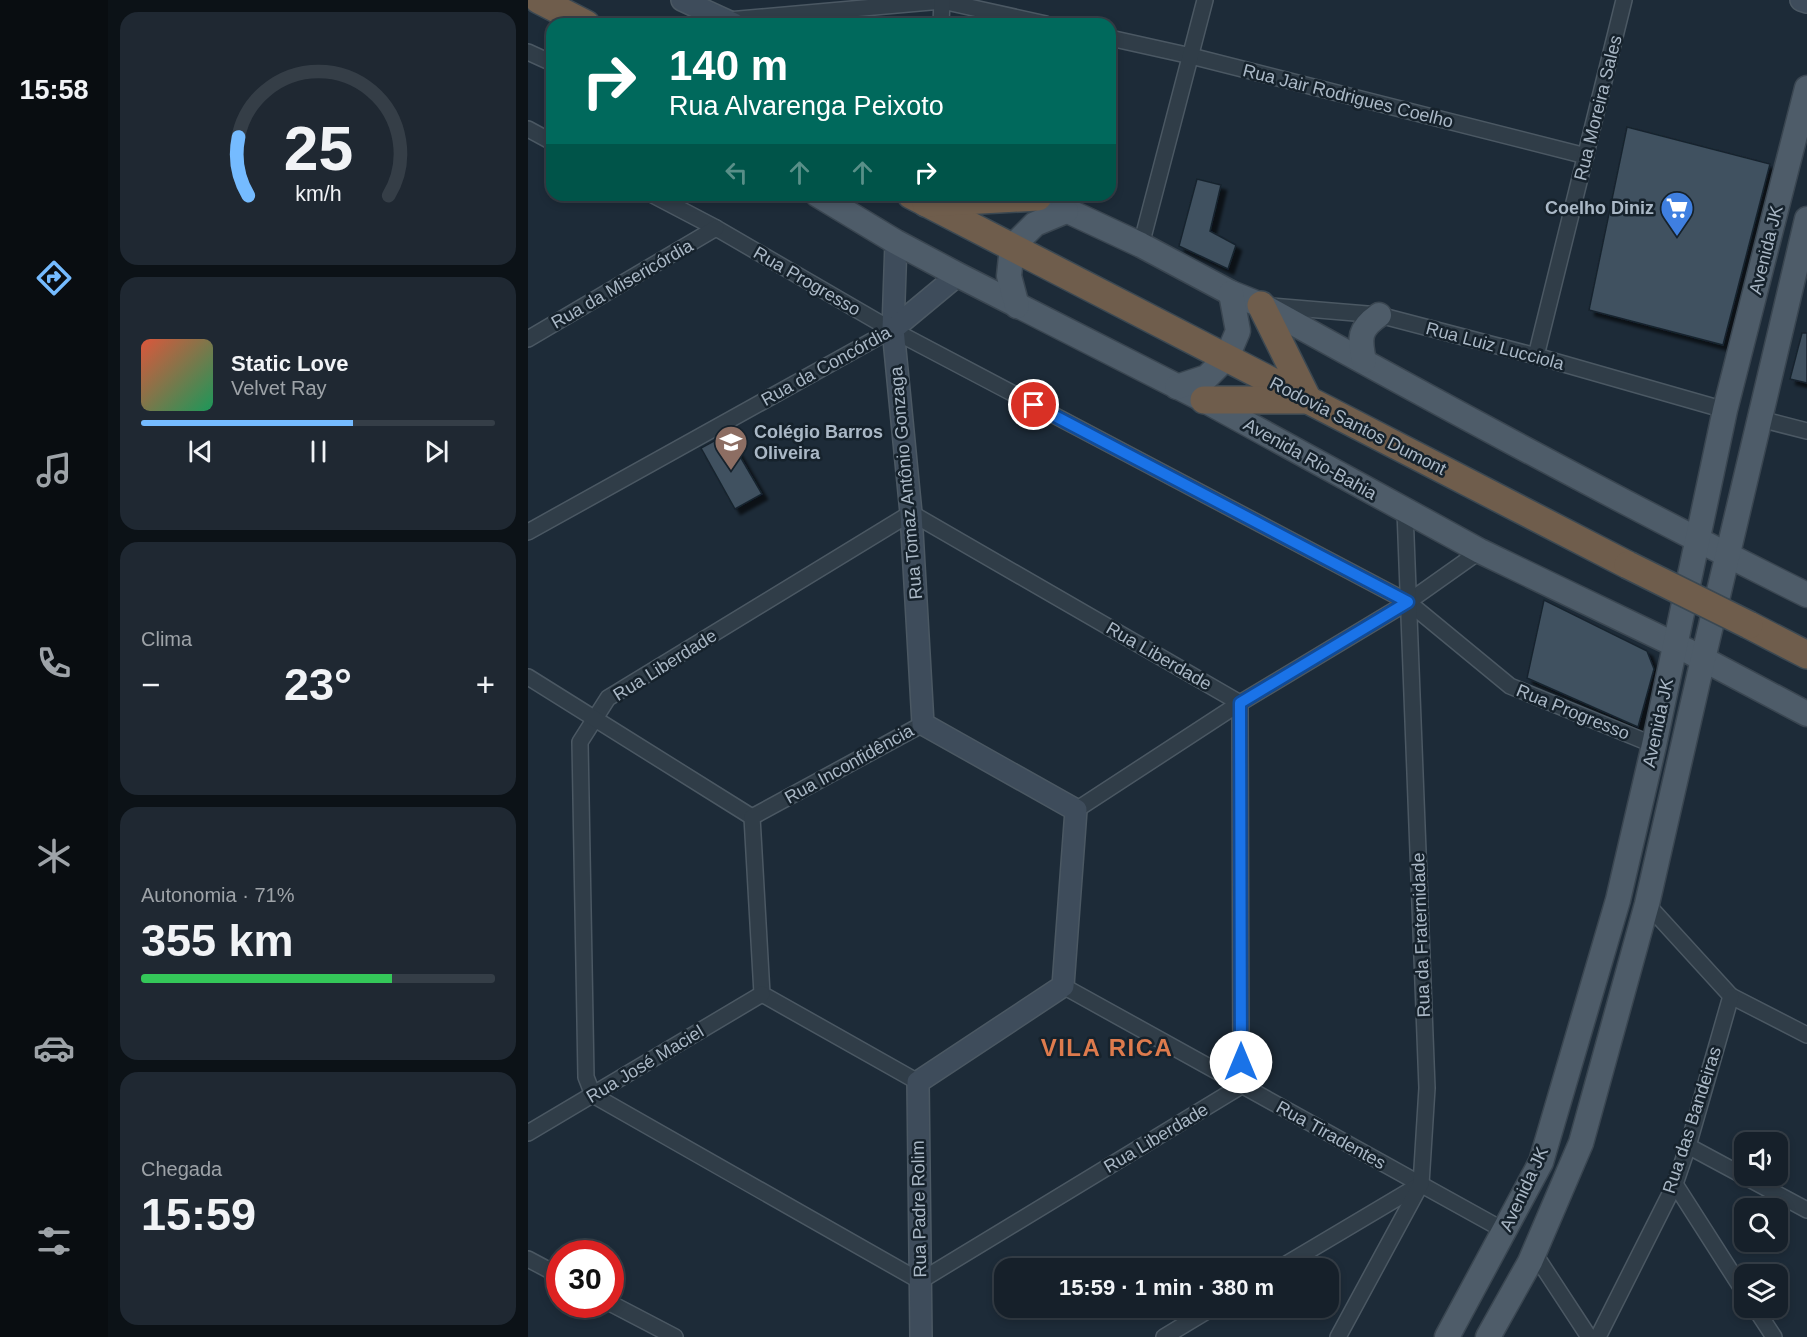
<!DOCTYPE html>
<html lang="pt">
<head>
<meta charset="utf-8">
<style>
  body { margin:0; font-family:Helvetica,sans-serif; background:#1f2832; color:#f1f3f6; height:100vh; display:flex; flex-direction:column; font-size:22px; white-space:nowrap }
  * { box-sizing:border-box; margin:0 }
  p { font-size:20px; color:#9ea3a8 }
  .icon { flex:none; width:33px; height:33px; fill:none; stroke:currentColor; stroke-width:2; stroke-linecap:round; stroke-linejoin:round }
  .map { position:relative; flex:1; overflow:hidden }
  .side { display:flex; flex-direction:column; gap:12px; padding:12px; background:#0c1217; width:420px }
  .side>* { flex:none }
  .top-card { position:absolute; left:18px; top:18px; width:570px; height:183px; border-radius:18px; box-shadow:0 3px 9px #0003,0 0 0 2px #353e47; background:#00695c; color:#fff; overflow:hidden }
  .buttons { position:absolute; left:1206px; top:1132px; display:grid; gap:12px }
  .buttons a { display:grid; place-items:center; width:54px; height:54px; border-radius:12px; background:#16202a; box-shadow:0 3px 9px #0003,0 0 0 2px #353e47; font-size:30px }
  .speed { position:absolute; left:18px; top:1240px; display:flex; gap:12px; font-size:30px; font-weight:700; text-align:center }
  .speed>* { display:grid; place-content:center; width:78px; height:78px; border-radius:50%; background:#16202a; box-shadow:0 3px 9px #0003,0 0 0 2px #353e47; line-height:1 }
  .speed .limit { border:9px solid #d22; background:#fff; color:#111 }
  .pin { position:absolute; display:grid; place-items:center; width:51px; height:51px; color:#fff; margin:-26px; border:3px solid #fff; border-radius:50%; box-shadow:0 2px 6px #0007 }
  .me { position:absolute; width:66px; margin:-33px; rotate:0deg; stroke-linejoin:round; filter:drop-shadow(0 0 4px #0008) }
  .turn { display:flex; align-items:center; gap:21px; height:126px; padding:0 24px; font-size:27px }
  .turn .icon { width:78px; height:78px; stroke-width:2.5 }
  .turn b { display:block; font-size:42px; line-height:51px }
  .lanes { display:flex; align-items:center; height:57px; padding:0 24px; background:#0003; justify-content:center; gap:30px; direction:ltr }
  .lanes .off { opacity:.35 }
  .big { font-size:45px; font-weight:600; line-height:1.1 }
  .side .card { flex:1; display:flex; flex-direction:column; justify-content:center; gap:9px; min-width:0; padding:0 21px; border-radius:18px; background:#1f2832 }
  .side .dial { align-items:center; gap:0 }
  .dial svg { height:156px; overflow:visible; fill:none; stroke:#353e47; stroke-width:7; stroke-linecap:round; text-anchor:middle }
  .dial text { fill:#f1f3f6; stroke:none }
  .song { display:flex; align-items:center; gap:18px }
  .cover { width:72px; height:72px; border-radius:9px; background:linear-gradient(135deg,hsl(10 70% 55%),hsl(150 70% 35%)) }
  .played { height:6px; border-radius:3px; background:linear-gradient(90deg,#75bbff 60%,#353e47 60%) }
  .keys { display:flex; justify-content:space-around; direction:ltr }
  .heat { display:flex; justify-content:space-between; align-items:center; font-size:33px; direction:ltr }
  .charge { height:9px; border-radius:4px; background:linear-gradient(90deg,#34c759 71%,#353e47 0) }
  .trip { position:absolute; left:466px; top:1258px; width:345px; height:60px; border-radius:18px; background:#16202a; box-shadow:0 3px 9px #0003,0 0 0 2px #353e47; font-weight:600; line-height:60px; text-align:center }
  main { display:flex; flex:1; min-height:0 }
  .dock { display:flex; flex-direction:column; width:108px; justify-content:space-around; align-items:center; background:#090d11; color:#9ea3a8 }
  .dock .icon { width:42px; height:42px }
  .dock .selected { color:#75bbff }
  .dock b { font-size:27px; color:#f1f3f6 }
  .map>svg:first-child { display:block }
  .building { fill:#3f5160; stroke:#18242e; stroke-width:1.5; filter:url(#shadow) }
  .lines { fill:none; stroke-linecap:round; stroke-linejoin:round }
  .street-casing { stroke:#4b5863; stroke-width:18 }
  .secondary-casing { stroke:#4b5863; stroke-width:24 }
  .primary-casing { stroke:#3a4651; stroke-width:27 }
  .highway-casing { stroke:#3b4852; stroke-width:30 }
  .street { stroke:#303d48; stroke-width:15 }
  .secondary { stroke:#3e4c5b; stroke-width:21 }
  .primary { stroke:#4e5c69; stroke-width:24 }
  .highway { stroke:#6f5d4c; stroke-width:27 }
  .highway-bridge-casing { stroke:#3b4852; stroke-width:30; stroke-linecap:butt }
  .highway-bridge { stroke:#6f5d4c; stroke-width:27 }
  .route-casing { stroke:#114b97; stroke-width:15 }
  .route { stroke:#1a73e8; stroke-width:10 }
  .labels { text-anchor:middle; stroke-width:5; stroke-linejoin:round; paint-order:stroke }
  .street-label { font-size:18px; fill:#aab8c6; stroke:#16222c }
  .poi-label { font-size:18px; font-weight:bold; fill:#aab8c6; stroke:#16222c; text-anchor:end }
  .district-label { font-size:24px; font-weight:bold; letter-spacing:1.5px; fill:#de7b4d; stroke:#16222c }
</style>
</head>
<body>
<main>
<nav class="dock">
<b>15:58</b>
<svg class="icon selected" aria-label="directions" viewBox="0 0 24 24"><path d="M12 3l9 9-9 9-9-9zM9 14v-3h6M13 9l2 2-2 2"/></svg>
<svg class="icon" aria-label="music" viewBox="0 0 24 24"><path d="M9 18V5l10-2v13"/><circle cx="6" cy="18" r="3"/><circle cx="16" cy="16" r="3"/></svg>
<svg class="icon" aria-label="phone" viewBox="0 0 24 24"><path d="M5 4h4l2 5-3 2q2 4 5 5l2-3 5 2v4C11 20 4 13 5 4z"/></svg>
<svg class="icon" aria-label="climate" viewBox="0 0 24 24"><path d="M12 3v18M4 7l16 10M4 17L20 7"/></svg>
<svg class="icon" aria-label="car" viewBox="0 0 24 24"><path d="M5 17H2v-5l4-1 3-4h7l3 4 3 1v5h-3M9 17h6M6 11h13"/><circle cx="7" cy="17" r="2"/><circle cx="17" cy="17" r="2"/></svg>
<svg class="icon" aria-label="filters" viewBox="0 0 24 24"><path d="M4 7h16M4 17h16"/><circle cx="9" cy="7" r="2"/><circle cx="15" cy="17" r="2"/></svg>
</nav>
<section class="side">
<div class="card dial"><svg viewBox="0 0 100 80">
<path d="M14 69A42 42 0 1 1 86 69"/>
<path d="M14 69A42 42 0 0 1 9 39" stroke="#75bbff"/>
<text x="50" y="56" font-size="32" font-weight="700">25</text>
<text x="50" y="72" font-size="11">km/h</text>
</svg></div>
<div class="card">
<div class="song"><i class="cover"></i><div><b>Static Love</b><p>Velvet Ray</p></div></div>
<div class="played"></div>
<div class="keys"><svg class="icon" aria-label="previous" viewBox="0 0 24 24"><path d="M18 5L8 12l10 7zM5 5v14"/></svg><svg class="icon" aria-label="pause" viewBox="0 0 24 24"><path d="M8 5v14M16 5v14"/></svg><svg class="icon" aria-label="next" viewBox="0 0 24 24"><path d="M6 5l10 7-10 7zM19 5v14"/></svg></div>
</div>
<div class="card"><p>Clima</p>
<div class="heat"><a>−</a><b class="big">23°</b><a>+</a></div>
</div>
<div class="card"><p>Autonomia · 71%</p><b class="big">355 km</b><div class="charge"></div></div>
<div class="card"><p>Chegada</p><b class="big">15:59</b></div>
</section>
<div class="map">
<svg width="1279" height="1337" viewBox="0 0 1279 1337">
  <defs>
    <filter id="shadow"><feDropShadow dx="5.5" dy="5.5" stdDeviation="1.5" flood-color="#0009"/></filter>
  </defs>
  <rect width="100%" height="100%" fill="#1d2b38"/>
  <g class="building">
    <path d="M1099 127 1242 164 1195 345 1061 310Z"/>
    <path d="M669 179 693 185 682 231 708 245 700 269 651 246Z"/>
    <path d="M1274 333H1279V383L1262 379Z"/>
    <path d="M199 434 234 494 207 509 173 448Z"/>
    <path d="M1016 600 1119 651 1126 669 1110 727 999 678Z"/>
  </g>
  <g class="lines">
    <defs>
      <g id="street">
        <path d="M200 20 414 1 518 24"/>
        <path d="M413 24 414 0"/>
        <path d="M582 38 663 56 1058 156"/>
        <path d="M0 52 24 63"/>
        <path d="M0 129 24 142"/>
        <path d="M125 195 188 228 357 326 880 602 982 686 1126 745"/>
        <path d="M613 245 677 0"/>
        <path d="M743 306 851 315 1008 356 1197 410"/>
        <path d="M0 339 188 228"/>
        <path d="M1008 356 1096 0"/>
        <path d="M1232 419 1279 431"/>
        <path d="M383 513 712 703 713 1086 392 1281 65 1095 58 1077 52 742 80 698Z"/>
        <path d="M0 532 365 329"/>
        <path d="M0 677 224 817"/>
        <path d="M548 810 712 703 880 602 952 551"/>
        <path d="M1119 904 1203 996 1279 1035"/>
        <path d="M535 986 977 1231"/>
        <path d="M390 1082 234 994 224 817 395 724"/>
        <path d="M0 1133 234 994"/>
        <path d="M1160 1146 1279 1210"/>
        <path d="M1147 1184 1216 1292"/>
        <path d="M1006 1253 1061 1337"/>
        <path d="M0 1259 32 1276"/>
        <path d="M750 1269 893 1184"/>
        <path d="M82 1303 147 1337"/>
        <path d="M1227 1308 1246 1337"/>
        <path d="M636 1337 684 1308"/>
        <path d="M810 1337 893 1184 899 1088 877 511"/>
        <path d="M1070 1337 1147 1184 1160 1146 1203 996"/>
      </g>
      <g id="secondary">
        <path d="M154 0 206 24"/>
        <path d="M1273 0 1279 2"/>
        <path d="M368 242 365 329 383 513 395 724 548 810 535 986 390 1082 393 1337"/>
        <path d="M365 329 430 275"/>
      </g>
      <g id="primary">
        <path d="M290 195 368 242 430 275 676 400 952 551 1160 651 1279 714"/>
        <path d="M510 197 613 245 703 293 733 305C913 405 1094 503 1279 595"/>
        <path d="M489 306 481 276 484 247 507 224 538 211"/>
        <path d="M836 361C831 338 831 329 851 315"/>
        <path d="M649 387 679 377 699 357 710 331 703 293"/>
        <path d="M919 1337 1013 1162 1090 900 1126 745 1197 410 1279 88"/>
        <path d="M960 1337 1002 1262 1053 1143 1119 904 1175 659 1279 219"/>
      </g>
      <g id="highway">
        <path d="M11 0 58 24"/>
        <path d="M383 195 1100 565"/>
        <path d="M398 203 510 197"/>
        <path d="M733 305 780 400"/>
        <path d="M676 400H777"/>
        <path d="M1221 625 1279 655"/>
      </g>
    </defs>
    <use href="#street" class="street-casing"/>
    <use href="#secondary" class="secondary-casing"/>
    <use href="#primary" class="primary-casing"/>
    <use href="#highway" class="highway-casing"/>
    <use href="#street" class="street"/>
    <use href="#secondary" class="secondary"/>
    <use href="#primary" class="primary"/>
    <use href="#highway" class="highway"/>
    <defs>
      <path id="highway-bridge" d="M1100 565 1221 625"/>
    </defs>
    <use href="#highway-bridge" class="highway-bridge-casing"/>
    <use href="#highway-bridge" class="highway-bridge"/>
  </g>
  <g class="lines">
    <defs>
      <path id="route" d="M506 405 880 602 712 703 713 1062"/>
    </defs>
    <use href="#route" class="route-casing"/>
    <use href="#route" class="route"/>
  </g>
  <defs>
    <symbol id="supermarket-pin" viewBox="-11 -11 22 30"><path d="M0 17L-7.5 6A9.5 9.5 0 1 1 7.5 6Z" fill="#3f7fe0" stroke="#16222c"/><path d="M-6-5.5h2.5l.6 2H6L4.5 2H-2.5L-4.4-4H-6ZM-1.5 3.2a1.3 1.3 0 1 0 .1 0ZM3 3.2a1.3 1.3 0 1 0 .1 0Z" fill="#fff"/></symbol>
    <symbol id="school-pin" viewBox="-11 -11 22 30"><path d="M0 17L-7.5 6A9.5 9.5 0 1 1 7.5 6Z" fill="#8d6e63" stroke="#16222c"/><path d="M0-5L7-2L0 1L-7-2ZM-4 1L0 2.5L4 1V4Q0 6-4 4Z" fill="#fff"/></symbol>
  </defs>
  <g fill-rule="evenodd">
    <use href="#supermarket-pin" x="1130" y="189" width="38" height="52"/>
    <use href="#school-pin" x="184" y="423" width="38" height="52"/>
  </g>
  <g class="labels">
    <g class="street-label">
      <text transform="translate(820 96) rotate(14)" y="6">Rua Jair Rodrigues Coelho</text>
      <text transform="translate(1070 108) rotate(-76)" y="6">Rua Moreira Sales</text>
      <text transform="translate(1238 250) rotate(-76)" y="6">Avenida JK</text>
      <text transform="translate(279 281) rotate(30)" y="6">Rua Progresso</text>
      <text transform="translate(94 284) rotate(-30)" y="6">Rua da Misericórdia</text>
      <text transform="translate(967 346) rotate(15)" y="6">Rua Luiz Lucciola</text>
      <text transform="translate(298 366) rotate(-29)" y="6">Rua da Concórdia</text>
      <text transform="translate(830 426) rotate(27)" y="6">Rodovia Santos Dumont</text>
      <text transform="translate(782 459) rotate(29)" y="6">Avenida Rio-Bahia</text>
      <text transform="translate(378 483) rotate(-95)" y="6">Rua Tomaz Antônio Gonzaga</text>
      <text transform="translate(631 656) rotate(30)" y="6">Rua Liberdade</text>
      <text transform="translate(137 665) rotate(-32)" y="6">Rua Liberdade</text>
      <text transform="translate(1045 712) rotate(22)" y="6">Rua Progresso</text>
      <text transform="translate(1130 723) rotate(-78)" y="6">Avenida JK</text>
      <text transform="translate(321 764) rotate(-29)" y="6">Rua Inconfidência</text>
      <text transform="translate(893 935) rotate(-92)" y="6">Rua da Fraternidade</text>
      <text transform="translate(117 1064) rotate(-31)" y="6">Rua José Maciel</text>
      <text transform="translate(1164 1120) rotate(-72)" y="6">Rua das Bandeiras</text>
      <text transform="translate(803 1135) rotate(29)" y="6">Rua Tiradentes</text>
      <text transform="translate(628 1138) rotate(-31)" y="6">Rua Liberdade</text>
      <text transform="translate(996 1189) rotate(-65)" y="6">Avenida JK</text>
      <text transform="translate(391 1209) rotate(-91)" y="6">Rua Padre Rolim</text>
    </g>
    <g class="poi-label">
      <text x="1126" y="214">Coelho Diniz</text>
      <text x="226" y="438" text-anchor="start">Colégio Barros<tspan x="226" dy="21">Oliveira</tspan></text>
    </g>
    <g class="district-label">
      <text x="579" y="1056">VILA RICA</text>
    </g>
  </g>
</svg>
<div class="buttons">
<a><svg class="icon" aria-label="sound" viewBox="0 0 24 24"><path d="M4 9h4l5-4v14l-5-4H4zM17 9q2 3 0 6"/></svg></a>
<a><svg class="icon" aria-label="search" viewBox="0 0 24 24"><circle cx="10" cy="10" r="6"/><path d="M15 15l6 6"/></svg></a>
<a><svg class="icon" aria-label="layers" viewBox="0 0 24 24"><path d="M12 4l9 5-9 5-9-5zM3 14l9 5 9-5"/></svg></a>
</div>
<div class="speed"><div class="limit">30</div></div>
<div class="pin" style="left:506px;top:405px;background:#d93025"><svg class="icon" aria-label="arrive" viewBox="0 0 24 24"><path d="M6 21V4h12l-3 4 3 4H6"/></svg></div>
<svg class="me" style="left:713px;top:1062px" viewBox="-20 -20 40 40"><circle r="19" fill="#fff"/><path d="M0-13L10 11 0 6-10 11z" fill="#1a73e8"/></svg>
<div class="trip">15:59 · 1 min · 380 m</div>
<div class="top-card">
<div class="turn"><svg class="icon" aria-label="right" viewBox="0 0 24 24"><path d="M7 20v-9h11M14 6l5 5-5 5"/></svg><div><b>140 m</b>Rua Alvarenga Peixoto</div></div>
<div class="lanes"><svg class="icon off" aria-label="left" viewBox="0 0 24 24"><path d="M17 20v-9H6M10 6l-5 5 5 5"/></svg><svg class="icon off" aria-label="ahead" viewBox="0 0 24 24"><path d="M12 20V5M6 11l6-6 6 6"/></svg><svg class="icon off" aria-label="ahead" viewBox="0 0 24 24"><path d="M12 20V5M6 11l6-6 6 6"/></svg><svg class="icon" aria-label="right" viewBox="0 0 24 24"><path d="M7 20v-9h11M14 6l5 5-5 5"/></svg></div>
</div>
</div>
</main>
</body>
</html>
